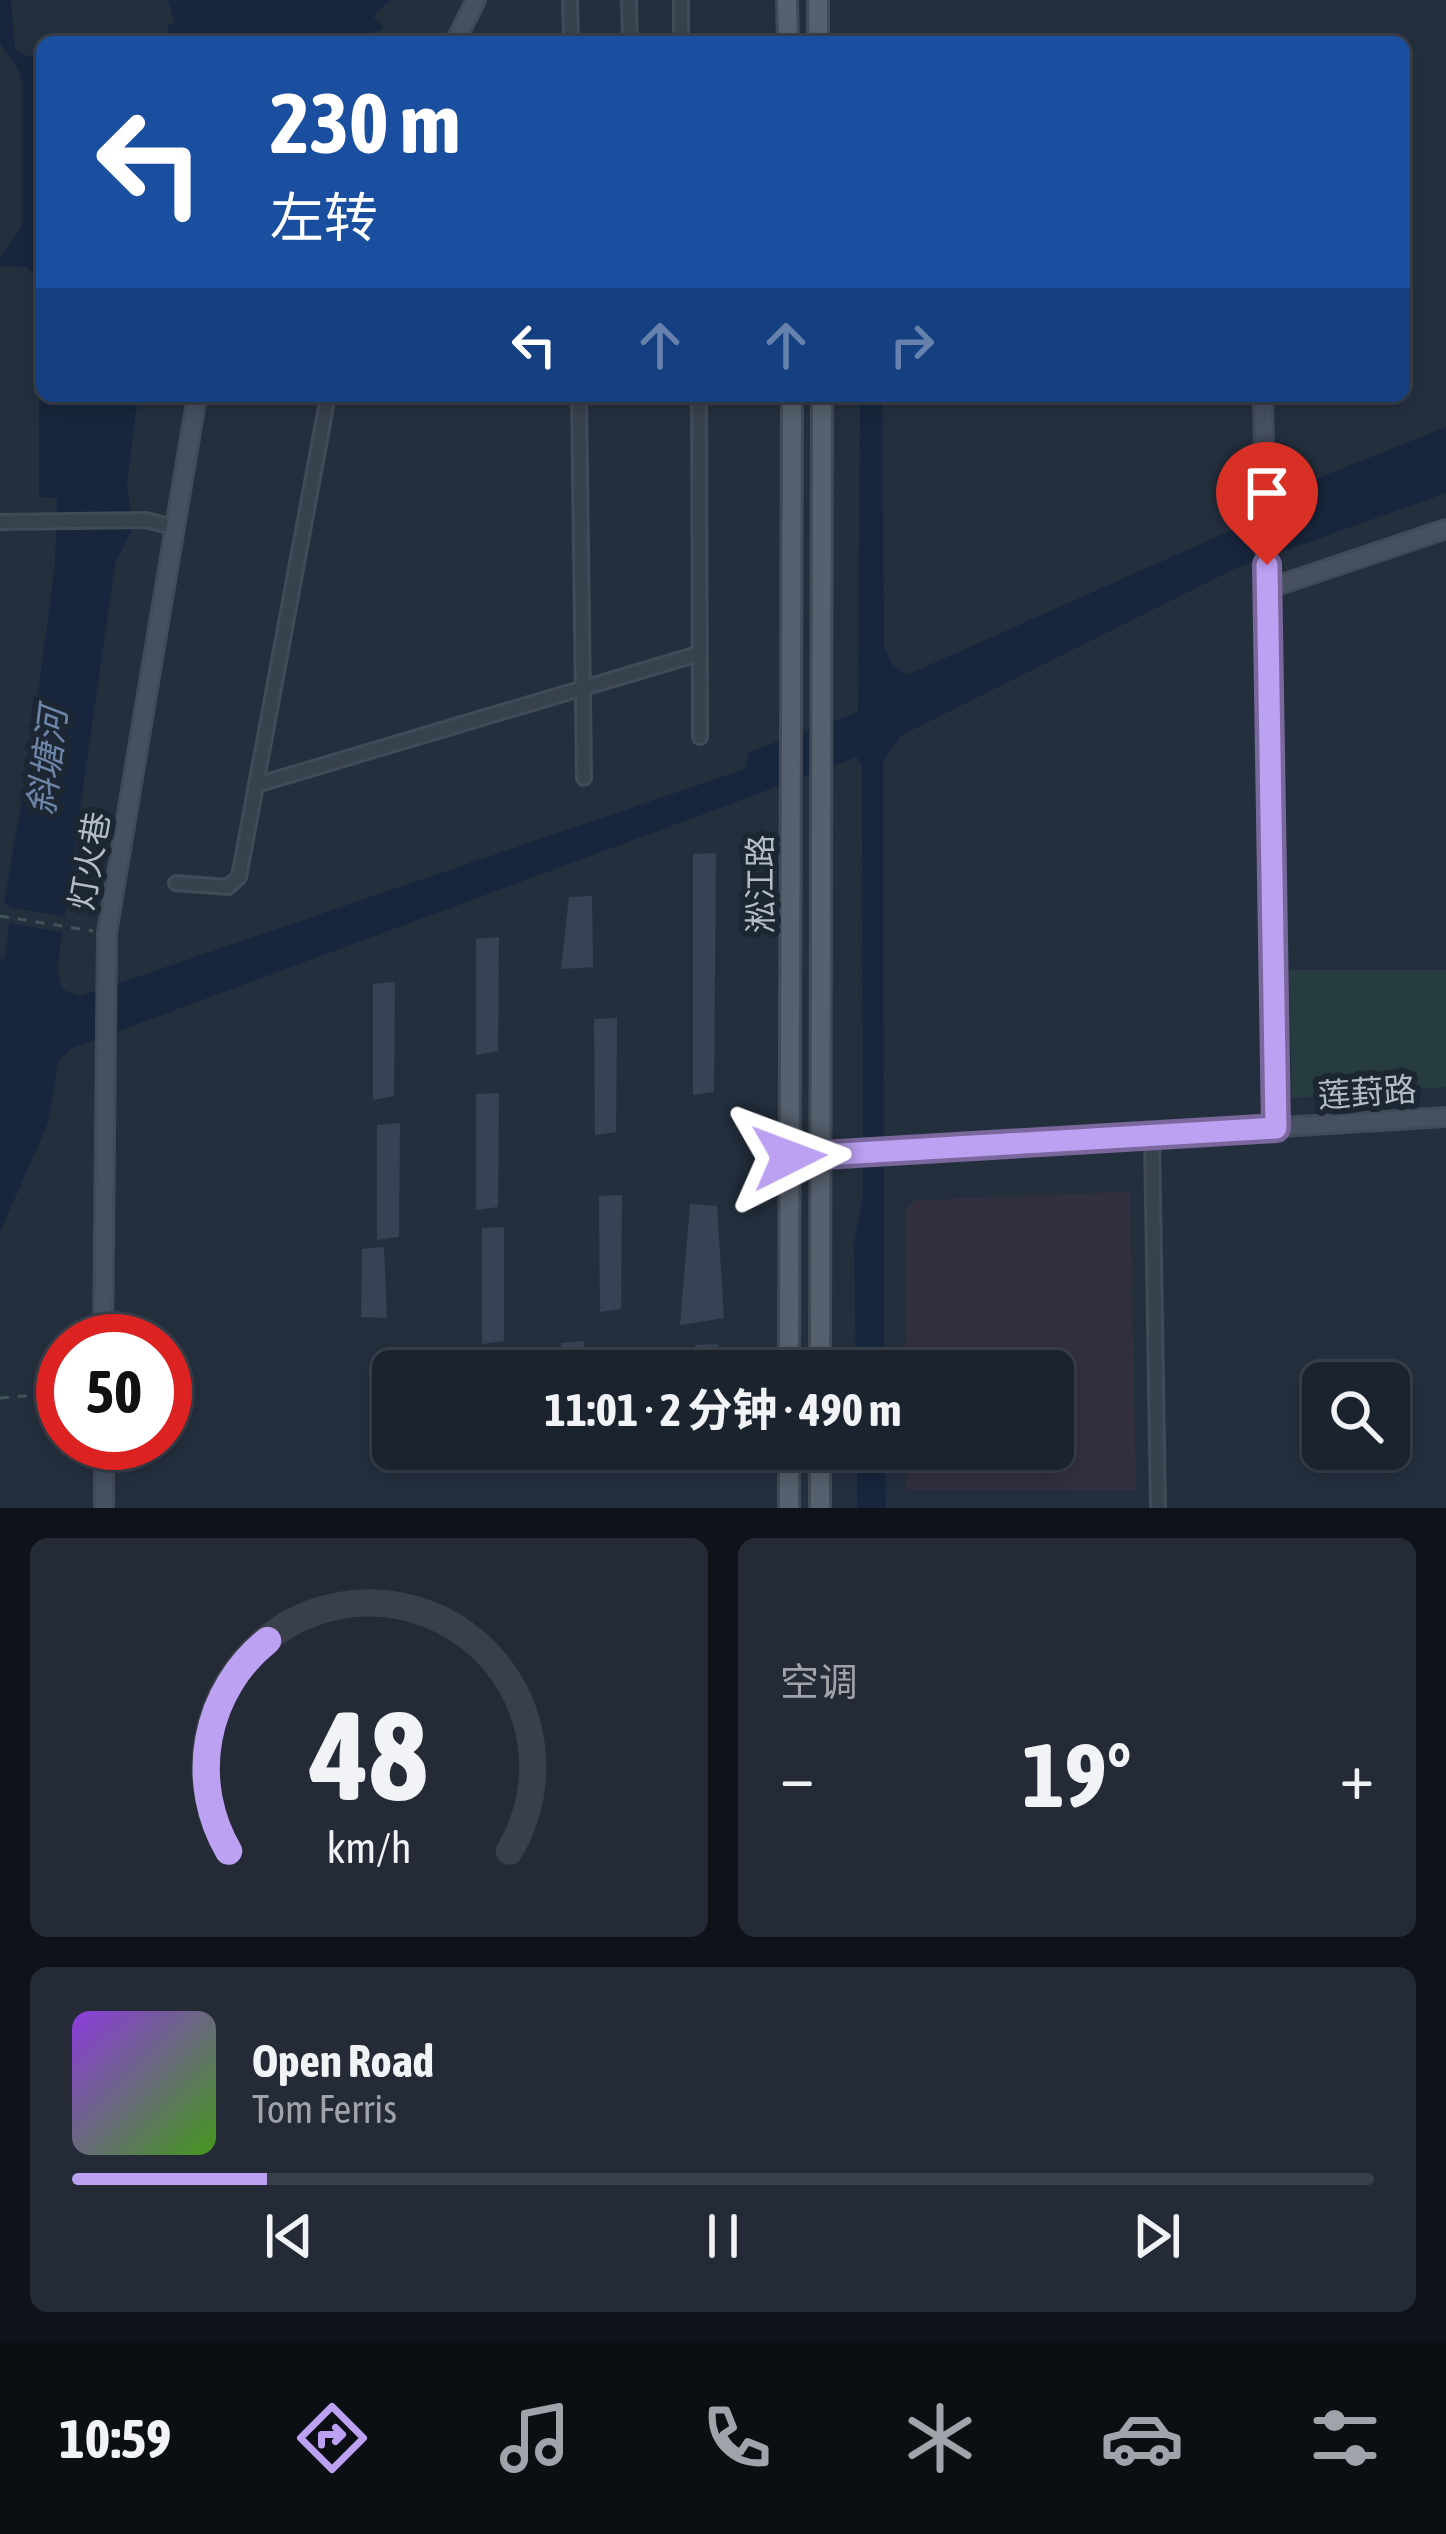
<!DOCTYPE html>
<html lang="zh">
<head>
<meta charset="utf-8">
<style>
  body { margin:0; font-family:"Asap Condensed","Noto Sans SC",sans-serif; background:#242b36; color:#f1f3f6; height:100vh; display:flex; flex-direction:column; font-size:45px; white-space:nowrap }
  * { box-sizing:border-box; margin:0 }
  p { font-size:39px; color:#a0a4aa }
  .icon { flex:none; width:66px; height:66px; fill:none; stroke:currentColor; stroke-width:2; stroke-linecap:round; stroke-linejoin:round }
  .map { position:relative; height:1508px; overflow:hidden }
  .details { display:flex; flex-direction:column; gap:30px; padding:30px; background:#0f1319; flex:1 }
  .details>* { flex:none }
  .banner { position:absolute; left:36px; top:36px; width:1374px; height:366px; border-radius:18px; box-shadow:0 6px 18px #0003,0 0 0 3px #39404a; background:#1a4fa0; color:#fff; overflow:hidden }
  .controls { position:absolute; left:1302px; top:1362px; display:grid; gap:24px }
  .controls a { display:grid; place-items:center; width:108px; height:108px; border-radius:18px; background:#1b232e; box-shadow:0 6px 18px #0003,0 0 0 3px #39404a; font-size:60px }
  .speed { position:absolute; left:36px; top:1314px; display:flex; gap:24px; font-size:60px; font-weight:700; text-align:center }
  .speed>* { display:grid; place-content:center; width:156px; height:156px; border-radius:50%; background:#1b232e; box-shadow:0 6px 18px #0003,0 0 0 3px #39404a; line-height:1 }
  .speed .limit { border:18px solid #d22; background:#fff; color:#111 }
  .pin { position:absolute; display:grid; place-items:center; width:102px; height:102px; color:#fff; margin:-123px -51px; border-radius:50% 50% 50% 0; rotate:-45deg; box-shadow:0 0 12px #0007 }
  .pin .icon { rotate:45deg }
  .me { position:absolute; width:132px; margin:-66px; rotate:87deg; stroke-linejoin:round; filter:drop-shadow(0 0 9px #0008) }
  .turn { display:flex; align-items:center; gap:42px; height:252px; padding:0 36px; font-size:54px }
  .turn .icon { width:156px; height:156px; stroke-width:2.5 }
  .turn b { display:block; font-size:84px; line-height:102px }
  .lanes { display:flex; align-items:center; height:114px; padding:0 36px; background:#0003; justify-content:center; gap:60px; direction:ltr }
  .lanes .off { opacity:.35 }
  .big { font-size:90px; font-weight:700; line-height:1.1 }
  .details .tile { flex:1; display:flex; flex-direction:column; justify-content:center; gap:18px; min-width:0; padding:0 42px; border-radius:18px; background:#242b36 }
  .details .dial { align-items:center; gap:0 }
  .dial svg { height:312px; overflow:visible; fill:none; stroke:#39404a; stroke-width:7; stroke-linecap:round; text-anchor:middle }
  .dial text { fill:#f1f3f6; stroke:none }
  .song { display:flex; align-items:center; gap:36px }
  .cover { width:144px; height:144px; border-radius:18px; background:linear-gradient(135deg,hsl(270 70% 55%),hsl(100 70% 35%)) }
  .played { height:12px; border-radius:6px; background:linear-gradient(90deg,#bca0f2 15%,#39404a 15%) }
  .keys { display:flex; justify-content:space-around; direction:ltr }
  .heat { display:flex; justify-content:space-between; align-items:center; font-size:66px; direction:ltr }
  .details .tiles { flex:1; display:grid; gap:30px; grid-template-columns:1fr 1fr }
  .tile:last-child { grid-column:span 2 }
  .trip { position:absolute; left:372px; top:1350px; width:702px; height:120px; border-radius:18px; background:#1b232e; box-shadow:0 6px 18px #0003,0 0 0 3px #39404a; font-weight:700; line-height:120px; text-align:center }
  .dock { display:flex; height:192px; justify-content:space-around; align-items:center; background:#0b0e12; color:#a0a4aa }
  .dock .icon { width:84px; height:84px }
  .dock .selected { color:#bca0f2 }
  .dock b { font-size:54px; color:#f1f3f6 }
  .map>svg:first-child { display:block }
  .medical { fill:#32303f }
  .green { fill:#263c3f }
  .water { fill:#17263c }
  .pier { fill:#242f3e }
  .building { fill:#364354 }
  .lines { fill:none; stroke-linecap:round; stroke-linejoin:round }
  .street-casing { stroke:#414a57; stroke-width:18 }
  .secondary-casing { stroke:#414a57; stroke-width:22 }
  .primary-casing { stroke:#414a57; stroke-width:24 }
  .path { stroke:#3f5557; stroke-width:3; stroke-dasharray:9 9; stroke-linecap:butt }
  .street { stroke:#38414e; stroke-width:12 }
  .secondary { stroke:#465061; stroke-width:16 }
  .primary { stroke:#56606e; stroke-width:18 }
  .route-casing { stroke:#7a689d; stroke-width:30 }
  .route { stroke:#bca0f2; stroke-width:21 }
  .labels { text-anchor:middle; stroke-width:12; stroke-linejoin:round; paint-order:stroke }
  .street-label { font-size:33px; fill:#b4bcc9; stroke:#1d2633 }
  .water-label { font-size:36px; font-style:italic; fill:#6d86a8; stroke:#1d2633 }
</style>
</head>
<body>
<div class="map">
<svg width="1446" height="1508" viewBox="0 0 1446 1508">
  <rect width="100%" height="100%" fill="#242f3e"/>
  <path class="medical" d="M1130 1192 1136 1490H907L906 1449H1053V1371H906L905 1209 917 1200Z"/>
  <path class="green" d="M1289 970H1446V1087L1292 1098Z"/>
  <g class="water">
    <path d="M0 0H11L15 48 26 56H42V285L27 267 0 266V257L22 226V86L20 72 0 44Z"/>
    <path d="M168 0H391L373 16 384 28 354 42H168V25L175 24Z"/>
    <path d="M39 375 42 396H138L127 483 133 528 115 564 57 970 63 990 81 996 745 769 749 752 858 712 860 396H882L884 645 892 664 907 675 1232 530 1248 506 1446 427V493L1234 569 902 735 883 761 884 1371H856L854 1244 863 1194 862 765 857 757 70 1049 58 1063 48 1123 0 1232V959H5L11 906 4 904 32 739 55 564 57 498 39 497Z"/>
    <path d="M857 1449H885L886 1508H857Z"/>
  </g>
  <path class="pier" d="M1 906 71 917 68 933 3 922Z"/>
  <g class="building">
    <path d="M716 853 714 1092 693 1095V854Z"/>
    <path d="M592 896 593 967 561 969 569 897Z"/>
    <path d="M499 937 498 1051 476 1055V939Z"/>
    <path d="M395 982 394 1096 373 1100V984Z"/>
    <path d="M617 1018 616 1132 595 1135 594 1019Z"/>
    <path d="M499 1093 498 1207 476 1210V1094Z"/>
    <path d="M400 1123 399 1237 377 1240V1125Z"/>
    <path d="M622 1195 621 1309 600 1312 599 1196Z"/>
    <path d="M690 1204 717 1206 724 1318 680 1325Z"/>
    <path d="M504 1227V1341L482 1344V1228Z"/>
    <path d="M384 1247 387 1318 361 1317 362 1249Z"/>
    <path d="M584 1341V1371H561V1343Z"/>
    <path d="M718 1344V1371H696L695 1345Z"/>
  </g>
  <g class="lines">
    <defs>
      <g id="street">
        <path d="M570 0 571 42"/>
        <path d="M629 0 630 42"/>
        <path d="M681 0V42"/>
        <path d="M579 396 584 778"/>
        <path d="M699 396 700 737"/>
        <path d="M0 522 146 520 177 528"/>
        <path d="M256 785 698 654"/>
        <path d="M176 883 228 887 239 877 328 396"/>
        <path d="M1152 1136 1158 1508"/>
      </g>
      <g id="secondary">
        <path d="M455 42 476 0"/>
        <path d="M1263 396 1276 1128"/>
        <path d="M1267 589 1446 529"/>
        <path d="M789 1157 1446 1117"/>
        <path d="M103 1341 107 933 197 396"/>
        <path d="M104 1443V1508"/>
      </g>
      <g id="primary">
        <path d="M787 0 788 42"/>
        <path d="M818 0V42"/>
        <path d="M789 1371 792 396"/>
        <path d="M820 1371 822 396"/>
        <path d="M789 1449V1508"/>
        <path d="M820 1508V1449"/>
      </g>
    </defs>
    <use href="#street" class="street-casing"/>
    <use href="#secondary" class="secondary-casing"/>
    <use href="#primary" class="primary-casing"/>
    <g class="path">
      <path d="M0 916 93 931"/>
      <path d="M0 1398 63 1393"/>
    </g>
    <use href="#street" class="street"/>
    <use href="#secondary" class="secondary"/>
    <use href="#primary" class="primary"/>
  </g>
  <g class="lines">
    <defs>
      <path id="route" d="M789 1157 1276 1128 1267 565"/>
    </defs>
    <use href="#route" class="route-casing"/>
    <use href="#route" class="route"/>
  </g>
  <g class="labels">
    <g class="street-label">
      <text transform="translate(89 861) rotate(-80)" y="12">灯火巷</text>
      <text transform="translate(760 884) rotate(-90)" y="12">淞江路</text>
      <text transform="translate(1367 1092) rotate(-4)" y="12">莲葑路</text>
    </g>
    <g class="water-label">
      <text transform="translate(47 761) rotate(-83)" y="13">斜塘河</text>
    </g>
  </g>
</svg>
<div class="controls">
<a><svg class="icon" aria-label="search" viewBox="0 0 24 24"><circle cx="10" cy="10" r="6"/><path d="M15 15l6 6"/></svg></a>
</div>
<div class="speed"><div class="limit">50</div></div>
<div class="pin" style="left:1267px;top:565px;background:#d93025"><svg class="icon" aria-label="arrive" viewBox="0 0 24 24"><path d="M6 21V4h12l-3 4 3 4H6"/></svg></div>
<svg class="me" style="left:789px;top:1157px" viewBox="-20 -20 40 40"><path d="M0-17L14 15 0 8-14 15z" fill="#bca0f2" stroke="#fff" stroke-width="4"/></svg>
<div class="trip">11:01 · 2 分钟 · 490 m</div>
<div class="banner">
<div class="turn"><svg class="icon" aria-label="left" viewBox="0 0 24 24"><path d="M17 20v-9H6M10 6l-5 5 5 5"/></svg><div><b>230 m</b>左转</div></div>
<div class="lanes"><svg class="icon" aria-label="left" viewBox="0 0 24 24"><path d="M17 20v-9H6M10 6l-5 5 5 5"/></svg><svg class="icon off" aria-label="ahead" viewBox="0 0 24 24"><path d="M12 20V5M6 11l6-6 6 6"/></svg><svg class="icon off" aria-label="ahead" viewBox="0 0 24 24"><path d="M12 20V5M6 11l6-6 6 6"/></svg><svg class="icon off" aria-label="right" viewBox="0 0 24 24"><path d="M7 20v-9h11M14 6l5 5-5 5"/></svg></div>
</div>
</div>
<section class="details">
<div class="tiles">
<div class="tile dial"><svg viewBox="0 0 100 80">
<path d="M14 69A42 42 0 1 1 86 69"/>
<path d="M14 69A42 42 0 0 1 24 15" stroke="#bca0f2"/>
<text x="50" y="56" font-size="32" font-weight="700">48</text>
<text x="50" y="72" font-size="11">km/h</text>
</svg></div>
<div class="tile"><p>空调</p>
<div class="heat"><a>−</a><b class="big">19°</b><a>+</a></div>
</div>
<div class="tile">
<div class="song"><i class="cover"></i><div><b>Open Road</b><p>Tom Ferris</p></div></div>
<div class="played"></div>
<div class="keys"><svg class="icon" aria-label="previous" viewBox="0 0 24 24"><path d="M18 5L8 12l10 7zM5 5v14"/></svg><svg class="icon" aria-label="pause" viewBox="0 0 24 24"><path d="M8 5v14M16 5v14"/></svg><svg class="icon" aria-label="next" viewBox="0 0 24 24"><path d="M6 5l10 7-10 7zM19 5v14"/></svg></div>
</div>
</div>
</section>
<nav class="dock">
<b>10:59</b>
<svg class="icon selected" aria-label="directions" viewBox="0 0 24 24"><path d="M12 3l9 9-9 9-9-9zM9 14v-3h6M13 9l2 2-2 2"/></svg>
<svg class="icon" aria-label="music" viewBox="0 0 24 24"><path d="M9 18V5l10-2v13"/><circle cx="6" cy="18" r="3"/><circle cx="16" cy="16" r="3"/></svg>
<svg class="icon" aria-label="phone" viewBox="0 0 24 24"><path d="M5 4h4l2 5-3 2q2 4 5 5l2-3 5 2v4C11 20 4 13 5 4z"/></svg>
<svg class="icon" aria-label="climate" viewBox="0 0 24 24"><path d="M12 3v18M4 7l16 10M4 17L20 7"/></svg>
<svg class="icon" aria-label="car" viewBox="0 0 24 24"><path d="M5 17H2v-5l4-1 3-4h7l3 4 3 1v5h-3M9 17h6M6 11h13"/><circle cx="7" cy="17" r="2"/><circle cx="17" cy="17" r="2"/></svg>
<svg class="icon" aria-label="filters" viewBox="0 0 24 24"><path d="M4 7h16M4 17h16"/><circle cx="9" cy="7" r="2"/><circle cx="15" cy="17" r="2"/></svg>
</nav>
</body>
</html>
